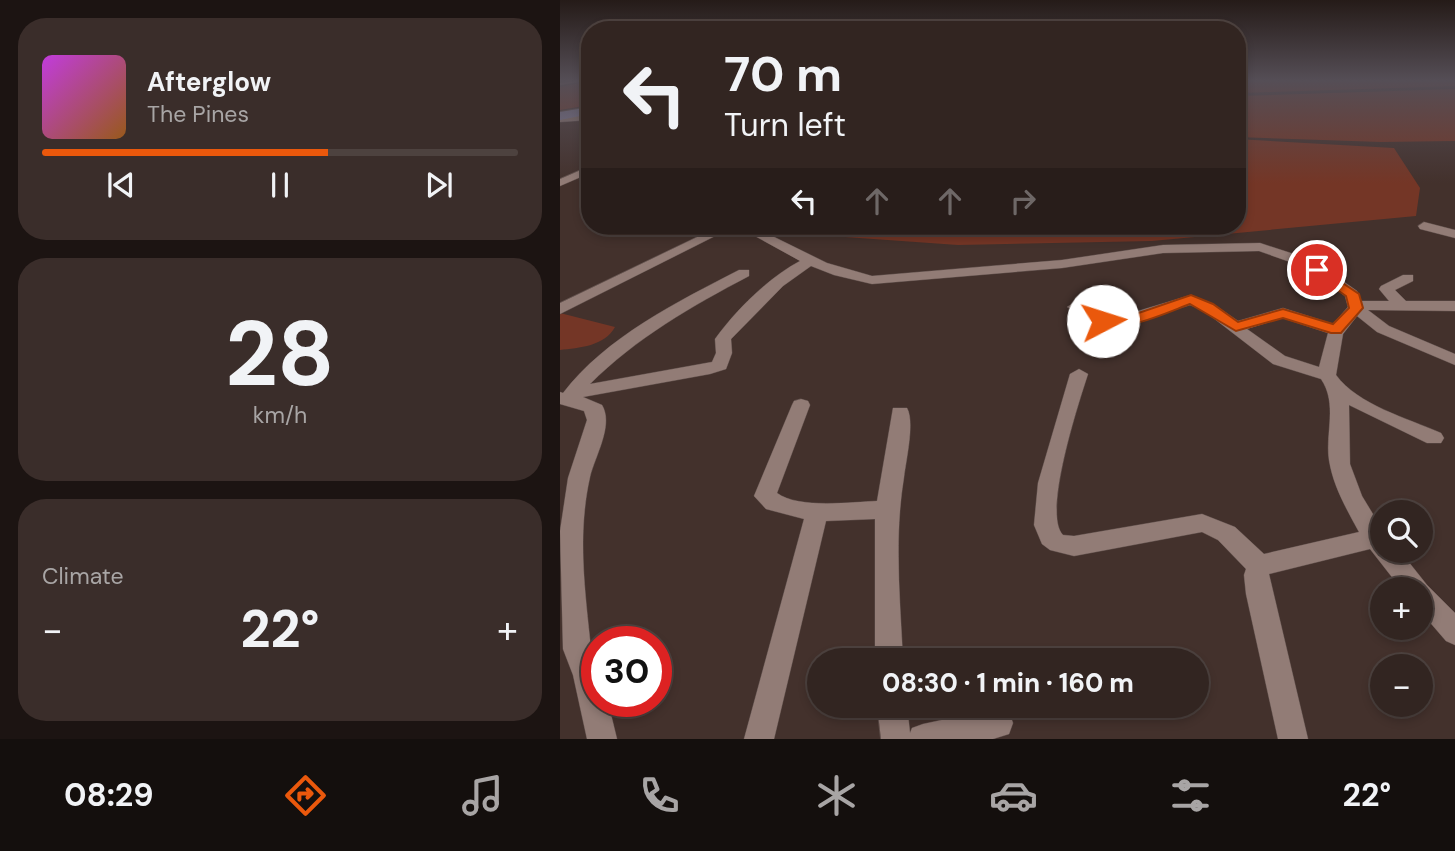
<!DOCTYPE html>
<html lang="en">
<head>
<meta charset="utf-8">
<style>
  body { margin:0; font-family:"DM Sans",sans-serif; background:#3a2d2a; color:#f1f3f6; height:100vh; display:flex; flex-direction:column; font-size:26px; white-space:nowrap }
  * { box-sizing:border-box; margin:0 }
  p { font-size:23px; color:#a8a5a5 }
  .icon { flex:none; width:38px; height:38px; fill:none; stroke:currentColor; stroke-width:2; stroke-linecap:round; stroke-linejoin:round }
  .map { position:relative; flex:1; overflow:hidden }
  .sheet { display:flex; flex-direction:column; gap:18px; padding:18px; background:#1c1412; width:560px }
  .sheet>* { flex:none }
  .top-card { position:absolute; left:21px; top:21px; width:665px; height:214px; border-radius:28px; box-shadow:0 4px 10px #0003,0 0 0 2px #4d423f; background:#322521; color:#f1f3f6; overflow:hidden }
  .controls { position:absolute; left:810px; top:500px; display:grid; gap:14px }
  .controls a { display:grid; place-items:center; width:63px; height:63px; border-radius:50%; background:#322521; box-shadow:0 4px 10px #0003,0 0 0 2px #4d423f; font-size:35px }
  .speed { position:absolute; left:21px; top:626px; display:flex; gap:14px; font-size:35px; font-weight:700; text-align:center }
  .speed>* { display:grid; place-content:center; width:91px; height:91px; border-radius:50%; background:#322521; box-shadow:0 4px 10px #0003,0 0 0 2px #4d423f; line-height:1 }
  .speed .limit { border:10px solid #d22; background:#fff; color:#111 }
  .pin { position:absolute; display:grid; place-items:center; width:60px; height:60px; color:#fff; margin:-30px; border:4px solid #fff; border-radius:50%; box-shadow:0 2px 7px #0007 }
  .me { position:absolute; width:77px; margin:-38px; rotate:85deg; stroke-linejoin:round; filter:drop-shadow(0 0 5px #0008) }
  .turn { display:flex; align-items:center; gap:24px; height:147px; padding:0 28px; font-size:32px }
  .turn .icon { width:91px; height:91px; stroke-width:2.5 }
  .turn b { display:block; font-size:49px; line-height:60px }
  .lanes { display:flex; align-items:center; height:66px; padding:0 28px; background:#0003; justify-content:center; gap:35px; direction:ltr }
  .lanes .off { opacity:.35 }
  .big { font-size:52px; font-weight:800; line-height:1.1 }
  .sheet .card { flex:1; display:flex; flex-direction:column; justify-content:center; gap:10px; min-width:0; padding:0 24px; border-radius:28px; background:#3a2d2a }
  .sheet .dial { align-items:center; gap:0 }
  .dial b { font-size:91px; line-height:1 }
  .song { display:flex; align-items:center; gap:21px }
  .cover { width:84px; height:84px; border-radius:10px; background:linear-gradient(135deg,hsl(290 70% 55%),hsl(30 70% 35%)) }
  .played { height:7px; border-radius:4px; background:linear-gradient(90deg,#ea580c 60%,#4d423f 60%) }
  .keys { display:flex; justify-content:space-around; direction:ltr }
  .heat { display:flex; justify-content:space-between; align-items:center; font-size:38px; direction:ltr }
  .trip { position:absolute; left:247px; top:648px; width:402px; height:70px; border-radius:35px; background:#322521; box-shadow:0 4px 10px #0003,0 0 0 2px #4d423f; font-weight:800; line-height:70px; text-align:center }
  .tab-bar { display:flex; height:112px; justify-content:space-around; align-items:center; background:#140f0d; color:#a8a5a5 }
  .tab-bar .icon { width:49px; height:49px }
  .tab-bar .on { color:#ea580c }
  .tab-bar b { font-size:32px; color:#f1f3f6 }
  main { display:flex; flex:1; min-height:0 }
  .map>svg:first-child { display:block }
  .green { fill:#743626 }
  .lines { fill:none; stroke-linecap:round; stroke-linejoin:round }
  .lane-casing { stroke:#5f4f4b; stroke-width:1 }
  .street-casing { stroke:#5f4f4b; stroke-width:1 }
  .secondary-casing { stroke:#5f4f4b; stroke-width:2 }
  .lane { fill:#927c76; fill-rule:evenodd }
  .street { fill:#927c76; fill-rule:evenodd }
  .secondary { fill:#84819f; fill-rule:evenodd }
  .route { fill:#ea580c; stroke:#983908; stroke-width:2 }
</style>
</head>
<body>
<main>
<section class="sheet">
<div class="card">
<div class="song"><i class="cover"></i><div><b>Afterglow</b><p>The Pines</p></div></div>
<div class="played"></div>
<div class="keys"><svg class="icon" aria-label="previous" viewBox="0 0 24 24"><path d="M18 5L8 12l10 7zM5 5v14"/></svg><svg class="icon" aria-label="pause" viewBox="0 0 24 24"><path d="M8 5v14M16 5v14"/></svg><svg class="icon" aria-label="next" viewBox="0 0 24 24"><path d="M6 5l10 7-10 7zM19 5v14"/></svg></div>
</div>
<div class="card dial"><b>28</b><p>km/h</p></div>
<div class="card"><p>Climate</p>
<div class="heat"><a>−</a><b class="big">22°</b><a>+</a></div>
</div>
</section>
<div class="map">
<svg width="895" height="739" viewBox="0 0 895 739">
  <rect width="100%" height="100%" fill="#43312c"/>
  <g class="green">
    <path d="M677 80H895V86L677 93Z"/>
    <path d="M30 81V105L0 110V87Z"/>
    <path d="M895 89V141L821 142 677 137V96Z"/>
    <path d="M677 139 834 148 860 188 856 216 592 241 398 245 285 237 254 226H677Z"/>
    <path d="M0 313 55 327C45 346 19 348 0 350Z"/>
  </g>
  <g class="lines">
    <defs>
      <path id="lane" d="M21 80H29L0 85V83Z"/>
      <g id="street">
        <path d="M30 114V120L0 122V116Z"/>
        <path d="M30 166V173L0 186V179Z"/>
        <path d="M864 222 895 230V238L860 229 858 226Z"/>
        <path d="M160 226H175L0 314V303Z"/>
        <path d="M177 226H192L267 263 312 276 502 260 603 245 700 243 740 256 780 279 797 291 801 301H829L819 289 821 286 843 275H853V281L835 290 846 301H895V311L808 310 829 326 895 354V365L817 332 797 316 783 334 776 375C798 405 847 418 881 433L884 438 881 443H867L789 405 790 464 802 496 822 529V551H840L867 585 895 613V645L886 641 861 612V590H842L810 549 709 574 748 739H718L686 594 684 575 686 569 658 540 642 532 514 556 490 550 482 544 474 525 478 483 510 374 519 369 528 374C519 402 482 514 503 535L514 536 642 514 675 527 704 554 799 532C787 510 773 486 769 460 765 433 778 404 761 379L713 364 643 310 630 305 554 328 507 307 515 302 555 318 631 295 653 304 678 321 723 308 773 324 788 307 785 296 770 285 730 262 699 251 603 253 502 268 312 284 274 275 251 266 223 286 174 336 171 339 172 353 166 369 150 374 23 397 42 405C54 425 35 456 30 477 17 535 25 591 31 649L37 664V702H48L57 739H27L13 675 3 649 0 531 8 478 27 420 24 411 0 404V392L3 393C46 337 117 302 179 270H189V276C132 306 76 338 30 384L152 362 156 353 155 339C176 310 208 278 240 261ZM723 318 768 333 759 367 725 356 687 329Z"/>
        <path d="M241 399 248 401 250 405 217 493C238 509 292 502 317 501L333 408H347C355 422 346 460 344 477 334 538 340 598 343 660H315V519L266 521 214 739H184L244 519 206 509 194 496 232 405 234 401Z"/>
        <path d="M317 705H347L350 733 352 728 363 724 438 708 449 712 453 723 449 734 433 739H321Z"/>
      </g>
      <path id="secondary" d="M30 107V114L0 120V112Z"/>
    </defs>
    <use href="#lane" class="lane-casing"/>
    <use href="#street" class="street-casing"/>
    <use href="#secondary" class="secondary-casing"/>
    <use href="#lane" class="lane"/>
    <use href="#street" class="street"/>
    <use href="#secondary" class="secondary"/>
  </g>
  <linearGradient id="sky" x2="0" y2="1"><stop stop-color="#251b18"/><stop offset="0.44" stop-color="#554e56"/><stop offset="1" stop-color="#554e56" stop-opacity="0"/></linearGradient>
  <rect width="895" height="183" fill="url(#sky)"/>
  <path class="route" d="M757 266 799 294 803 308 781 333H771L723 318 676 331 630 304C608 312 556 337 536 321L543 316 564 318 631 295 653 304 678 322 723 309 773 324 789 308 786 296 753 273 751 270Z"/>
</svg>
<div class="controls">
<a><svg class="icon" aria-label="search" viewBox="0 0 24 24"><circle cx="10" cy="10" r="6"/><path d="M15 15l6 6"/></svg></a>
<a>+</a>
<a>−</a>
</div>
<div class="speed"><div class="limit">30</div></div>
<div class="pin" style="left:757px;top:270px;background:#d93025"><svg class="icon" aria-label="arrive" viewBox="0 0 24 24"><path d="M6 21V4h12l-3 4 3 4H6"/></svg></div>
<svg class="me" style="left:543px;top:321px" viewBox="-20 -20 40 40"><circle r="19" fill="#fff"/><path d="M0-13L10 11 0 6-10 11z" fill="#ea580c"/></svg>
<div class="trip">08:30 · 1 min · 160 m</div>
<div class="top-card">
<div class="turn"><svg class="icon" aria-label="left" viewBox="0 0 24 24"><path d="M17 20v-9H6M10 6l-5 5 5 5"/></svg><div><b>70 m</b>Turn left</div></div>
<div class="lanes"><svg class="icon" aria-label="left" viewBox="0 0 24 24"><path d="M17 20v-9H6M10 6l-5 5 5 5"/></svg><svg class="icon off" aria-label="ahead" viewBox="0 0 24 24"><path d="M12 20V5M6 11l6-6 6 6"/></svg><svg class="icon off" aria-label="ahead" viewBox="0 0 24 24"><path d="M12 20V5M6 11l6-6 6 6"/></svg><svg class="icon off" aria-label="right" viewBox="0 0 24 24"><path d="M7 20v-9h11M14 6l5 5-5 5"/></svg></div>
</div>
</div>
</main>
<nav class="tab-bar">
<b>08:29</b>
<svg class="icon on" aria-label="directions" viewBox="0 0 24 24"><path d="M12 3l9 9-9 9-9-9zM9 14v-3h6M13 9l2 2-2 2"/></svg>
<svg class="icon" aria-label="music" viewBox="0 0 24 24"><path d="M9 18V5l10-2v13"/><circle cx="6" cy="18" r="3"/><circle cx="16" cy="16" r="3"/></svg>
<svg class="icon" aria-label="phone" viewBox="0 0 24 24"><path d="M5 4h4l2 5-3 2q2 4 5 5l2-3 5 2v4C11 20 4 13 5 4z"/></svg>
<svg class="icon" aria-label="climate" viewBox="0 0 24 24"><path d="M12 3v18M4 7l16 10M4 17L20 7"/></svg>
<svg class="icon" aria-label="car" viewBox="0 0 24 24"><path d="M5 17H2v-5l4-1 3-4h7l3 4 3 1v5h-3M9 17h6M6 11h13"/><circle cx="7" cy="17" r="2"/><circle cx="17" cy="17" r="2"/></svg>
<svg class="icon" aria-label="filters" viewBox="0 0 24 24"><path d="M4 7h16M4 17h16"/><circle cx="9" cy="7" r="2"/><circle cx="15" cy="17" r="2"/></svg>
<b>22°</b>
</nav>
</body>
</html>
